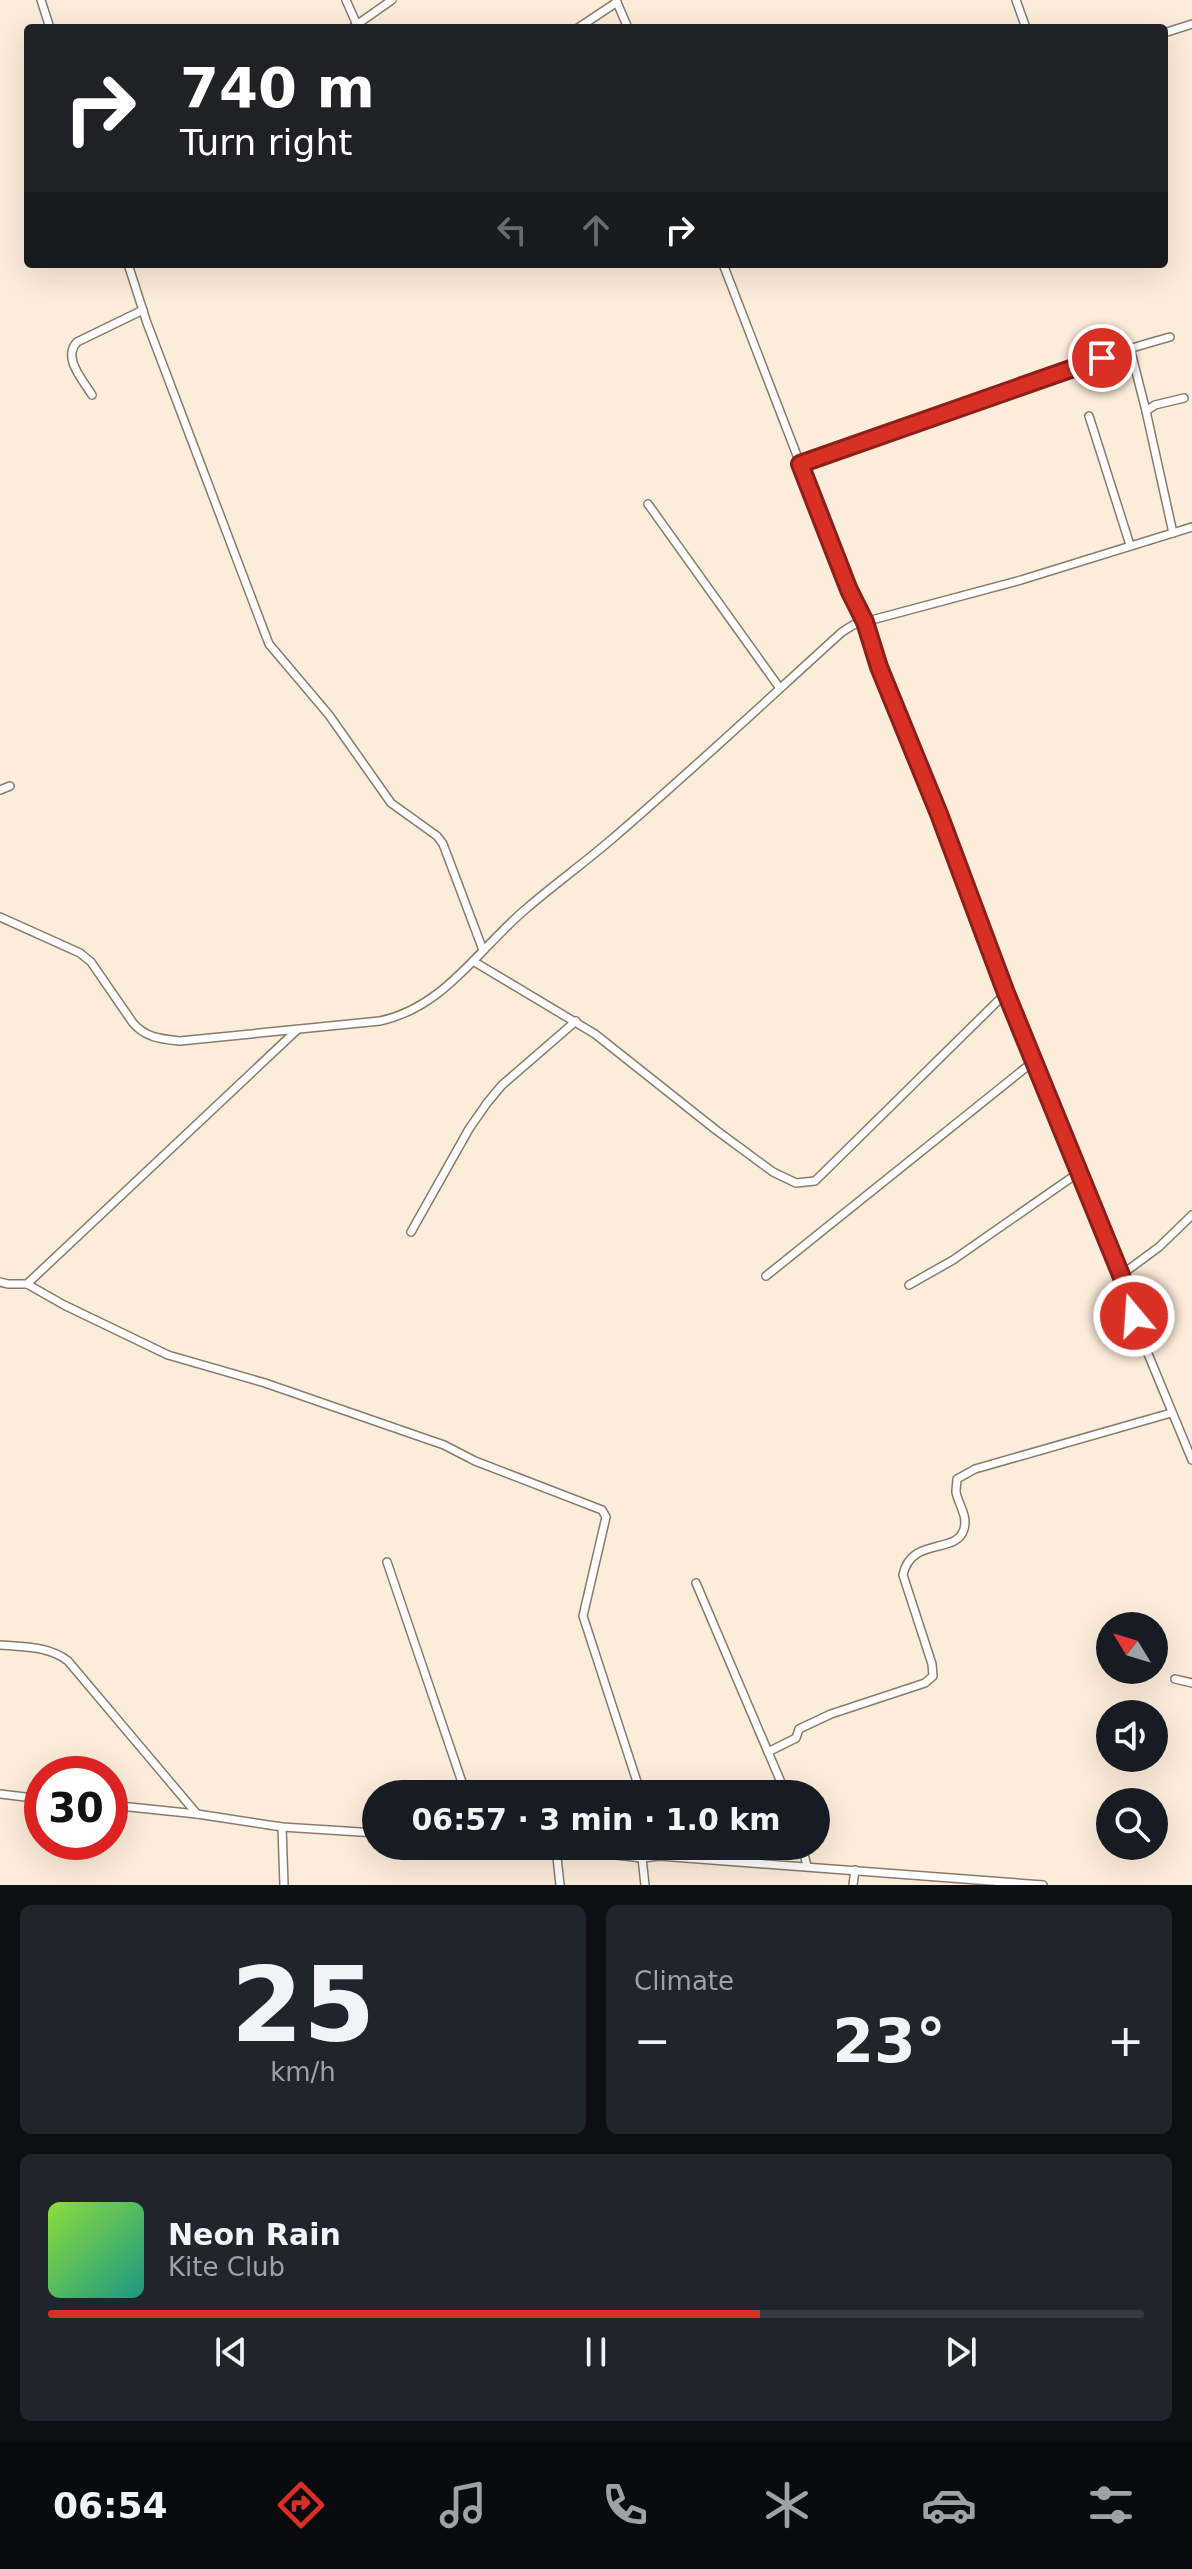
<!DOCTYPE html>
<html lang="en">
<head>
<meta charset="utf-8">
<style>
  body { margin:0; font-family:"DejaVu Sans",sans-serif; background:#20242c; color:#f1f3f6; height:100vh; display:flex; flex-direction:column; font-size:30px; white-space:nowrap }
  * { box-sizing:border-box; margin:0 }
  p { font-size:26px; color:#9ea1a6 }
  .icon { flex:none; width:44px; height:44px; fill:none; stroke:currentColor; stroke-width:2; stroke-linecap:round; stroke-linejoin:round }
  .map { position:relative; height:1885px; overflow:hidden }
  .panel { display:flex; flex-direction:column; gap:20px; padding:20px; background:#0d0f14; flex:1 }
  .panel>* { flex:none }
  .top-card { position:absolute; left:24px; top:24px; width:1144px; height:244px; border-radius:8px; box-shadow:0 8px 32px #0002; background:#202124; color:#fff; overflow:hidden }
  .needle { width:52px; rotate:308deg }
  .tools { position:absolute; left:1096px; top:1612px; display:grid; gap:16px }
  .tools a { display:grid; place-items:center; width:72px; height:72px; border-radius:50%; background:#171b24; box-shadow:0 8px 32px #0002; font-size:40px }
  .speed { position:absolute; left:24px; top:1756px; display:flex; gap:16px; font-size:40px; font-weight:700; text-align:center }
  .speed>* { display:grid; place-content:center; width:104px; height:104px; border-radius:50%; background:#171b24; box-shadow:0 8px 32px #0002; line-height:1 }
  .speed .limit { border:12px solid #d22; background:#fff; color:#111 }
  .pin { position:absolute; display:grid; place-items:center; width:68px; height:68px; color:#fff; margin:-34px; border:4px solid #fff; border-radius:50%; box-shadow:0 2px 8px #0007 }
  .me { position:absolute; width:88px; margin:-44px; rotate:342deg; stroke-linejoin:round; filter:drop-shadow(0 0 6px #0008) }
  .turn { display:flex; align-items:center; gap:28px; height:168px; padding:0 24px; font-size:36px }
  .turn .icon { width:104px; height:104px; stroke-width:2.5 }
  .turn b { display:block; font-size:56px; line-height:68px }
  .lanes { display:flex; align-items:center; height:76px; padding:0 24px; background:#0003; justify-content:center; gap:40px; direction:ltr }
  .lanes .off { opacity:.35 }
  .big { font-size:60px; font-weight:800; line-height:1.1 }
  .panel .tile { flex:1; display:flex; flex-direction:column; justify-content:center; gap:12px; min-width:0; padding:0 28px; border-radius:12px; background:#20242c }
  .panel .dial { align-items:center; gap:0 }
  .dial b { font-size:104px; line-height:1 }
  .song { display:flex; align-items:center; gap:24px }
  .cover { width:96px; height:96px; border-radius:12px; background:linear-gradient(135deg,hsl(90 70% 55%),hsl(170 70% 35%)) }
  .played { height:8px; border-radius:4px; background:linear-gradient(90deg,#d93025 65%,#363941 65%) }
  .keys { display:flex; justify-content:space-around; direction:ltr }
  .heat { display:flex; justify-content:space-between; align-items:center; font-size:44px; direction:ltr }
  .panel .tiles { flex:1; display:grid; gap:20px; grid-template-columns:1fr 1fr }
  .tile:last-child { grid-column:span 2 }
  .trip { position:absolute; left:362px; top:1780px; width:468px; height:80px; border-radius:40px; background:#171b24; box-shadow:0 8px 32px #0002; font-weight:800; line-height:80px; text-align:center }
  .tabs { display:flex; height:128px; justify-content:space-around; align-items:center; background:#090b0e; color:#9ea1a6 }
  .tabs .icon { width:56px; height:56px }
  .tabs .current { color:#d93025 }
  .tabs b { font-size:36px; color:#f1f3f6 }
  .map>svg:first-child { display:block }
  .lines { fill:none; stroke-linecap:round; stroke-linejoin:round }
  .street-casing { stroke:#897b6b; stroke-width:10 }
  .street { stroke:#fff; stroke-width:7 }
  .route-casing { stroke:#8d1f18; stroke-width:20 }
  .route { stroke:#d93025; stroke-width:14 }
</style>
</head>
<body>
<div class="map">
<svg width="1192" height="1885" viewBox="0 0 1192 1885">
  <rect width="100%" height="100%" fill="#fcecda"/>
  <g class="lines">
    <defs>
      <g id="street">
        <path d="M41 0 50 28"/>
        <path d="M346 0 357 25"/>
        <path d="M616 0 628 28"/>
        <path d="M1016 0 1026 28"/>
        <path d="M352 28 392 0"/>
        <path d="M578 28 617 2"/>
        <path d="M1164 33 1192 24"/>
        <path d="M128 264 147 323 269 644 329 715 391 803 437 836 443 844 483 950"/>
        <path d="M723 264 849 590 865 622 879 667 939 814 1006 993 1121 1275 1141 1337 1192 1460"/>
        <path d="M1130 348 1146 411"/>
        <path d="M92 395C83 380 62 358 77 342L143 310"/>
        <path d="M1089 416 1130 545"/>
        <path d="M800 464C922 419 1045 372 1170 337"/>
        <path d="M648 504 779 687"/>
        <path d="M1173 533 1146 411 1155 405 1184 398"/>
        <path d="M0 790 10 786"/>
        <path d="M0 917 80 953 91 962 133 1023C146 1038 161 1039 180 1041L380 1021C445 1007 479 948 527 908 555 884 584 863 612 839 690 772 766 701 842 632L853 625 1021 580 1192 527"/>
        <path d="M473 961 595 1034 716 1130 773 1172 796 1183 815 1181 1006 993"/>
        <path d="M411 1232 469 1129 487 1103 502 1085 576 1021"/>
        <path d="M1121 1275 1159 1247 1192 1215"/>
        <path d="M766 1276 1034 1061"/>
        <path d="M0 1282 8 1284H27L64 1305 168 1355 265 1383 444 1445 475 1461 602 1510 606 1517 583 1616 641 1794"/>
        <path d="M27 1284 297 1030"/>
        <path d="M909 1285 953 1260 1078 1173"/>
        <path d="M387 1562 466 1794"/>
        <path d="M696 1583 786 1794"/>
        <path d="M0 1645C24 1647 49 1646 68 1661L197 1814"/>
        <path d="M1175 1679 1192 1683"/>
        <path d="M768 1752 796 1738 799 1729 831 1714 925 1683 933 1676 932 1664 903 1575C911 1536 957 1555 964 1529 968 1515 958 1504 956 1492 956 1487 957 1483 957 1479L975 1469 1171 1413"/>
        <path d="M0 1794 42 1799"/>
        <path d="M110 1805 197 1814 282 1827 376 1833"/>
        <path d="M282 1827 284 1885"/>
        <path d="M538 1846 642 1858 660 1856 1043 1885"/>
        <path d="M802 1846 807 1866"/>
        <path d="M556 1848 560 1885"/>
        <path d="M642 1858 645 1885"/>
        <path d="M853 1885 855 1870"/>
      </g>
    </defs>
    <use href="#street" class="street-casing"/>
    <use href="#street" class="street"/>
  </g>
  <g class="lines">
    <defs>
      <path id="route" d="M1102 358 800 464 849 590 865 622 879 667 939 814 1006 993 1121 1275 1134 1316"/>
    </defs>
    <use href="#route" class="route-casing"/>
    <use href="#route" class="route"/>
  </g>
</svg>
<div class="tools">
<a><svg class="needle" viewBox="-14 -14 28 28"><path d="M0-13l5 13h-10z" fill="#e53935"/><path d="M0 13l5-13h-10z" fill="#9ea1a6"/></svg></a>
<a><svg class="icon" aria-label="sound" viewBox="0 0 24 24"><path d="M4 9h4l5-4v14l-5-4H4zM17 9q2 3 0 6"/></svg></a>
<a><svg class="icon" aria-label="search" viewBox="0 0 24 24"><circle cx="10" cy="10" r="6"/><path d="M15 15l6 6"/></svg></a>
</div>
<div class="speed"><div class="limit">30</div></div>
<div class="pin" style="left:1102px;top:358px;background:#d93025"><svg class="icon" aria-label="arrive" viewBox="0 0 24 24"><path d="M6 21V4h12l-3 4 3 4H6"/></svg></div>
<svg class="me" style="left:1134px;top:1316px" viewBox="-20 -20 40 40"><circle r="17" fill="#d93025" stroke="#fff" stroke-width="3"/><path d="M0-11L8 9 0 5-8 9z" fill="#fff"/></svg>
<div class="trip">06:57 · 3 min · 1.0 km</div>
<div class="top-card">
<div class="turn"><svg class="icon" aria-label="right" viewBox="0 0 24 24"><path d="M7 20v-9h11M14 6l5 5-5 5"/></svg><div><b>740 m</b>Turn right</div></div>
<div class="lanes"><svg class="icon off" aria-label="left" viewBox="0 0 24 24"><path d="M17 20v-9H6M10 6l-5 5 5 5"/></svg><svg class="icon off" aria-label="ahead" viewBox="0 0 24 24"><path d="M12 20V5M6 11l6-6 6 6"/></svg><svg class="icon" aria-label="right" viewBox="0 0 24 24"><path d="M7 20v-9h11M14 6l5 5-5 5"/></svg></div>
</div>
</div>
<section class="panel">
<div class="tiles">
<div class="tile dial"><b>25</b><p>km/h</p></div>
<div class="tile"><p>Climate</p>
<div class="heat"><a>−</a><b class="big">23°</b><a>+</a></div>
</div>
<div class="tile">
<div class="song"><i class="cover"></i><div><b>Neon Rain</b><p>Kite Club</p></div></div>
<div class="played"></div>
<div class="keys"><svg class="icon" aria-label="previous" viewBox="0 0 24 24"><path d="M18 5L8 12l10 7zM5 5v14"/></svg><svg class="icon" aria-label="pause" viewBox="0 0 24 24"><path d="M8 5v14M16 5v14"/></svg><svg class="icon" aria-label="next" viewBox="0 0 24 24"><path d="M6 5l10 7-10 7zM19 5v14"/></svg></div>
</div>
</div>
</section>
<nav class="tabs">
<b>06:54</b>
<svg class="icon current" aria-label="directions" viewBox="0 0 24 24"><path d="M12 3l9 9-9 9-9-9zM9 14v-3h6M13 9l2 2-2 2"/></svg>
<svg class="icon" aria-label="music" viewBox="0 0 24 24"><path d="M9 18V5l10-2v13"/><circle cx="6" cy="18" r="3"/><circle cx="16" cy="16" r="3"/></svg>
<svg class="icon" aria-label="phone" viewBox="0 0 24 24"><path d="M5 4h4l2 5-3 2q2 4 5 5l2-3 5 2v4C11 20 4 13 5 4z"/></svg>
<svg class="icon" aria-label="climate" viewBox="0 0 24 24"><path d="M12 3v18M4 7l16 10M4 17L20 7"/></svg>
<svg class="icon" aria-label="car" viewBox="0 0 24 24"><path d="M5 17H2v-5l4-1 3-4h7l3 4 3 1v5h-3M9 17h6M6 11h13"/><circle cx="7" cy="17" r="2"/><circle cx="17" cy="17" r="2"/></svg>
<svg class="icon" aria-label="filters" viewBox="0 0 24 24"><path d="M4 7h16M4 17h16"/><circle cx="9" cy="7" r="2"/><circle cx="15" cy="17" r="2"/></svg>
</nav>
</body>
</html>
